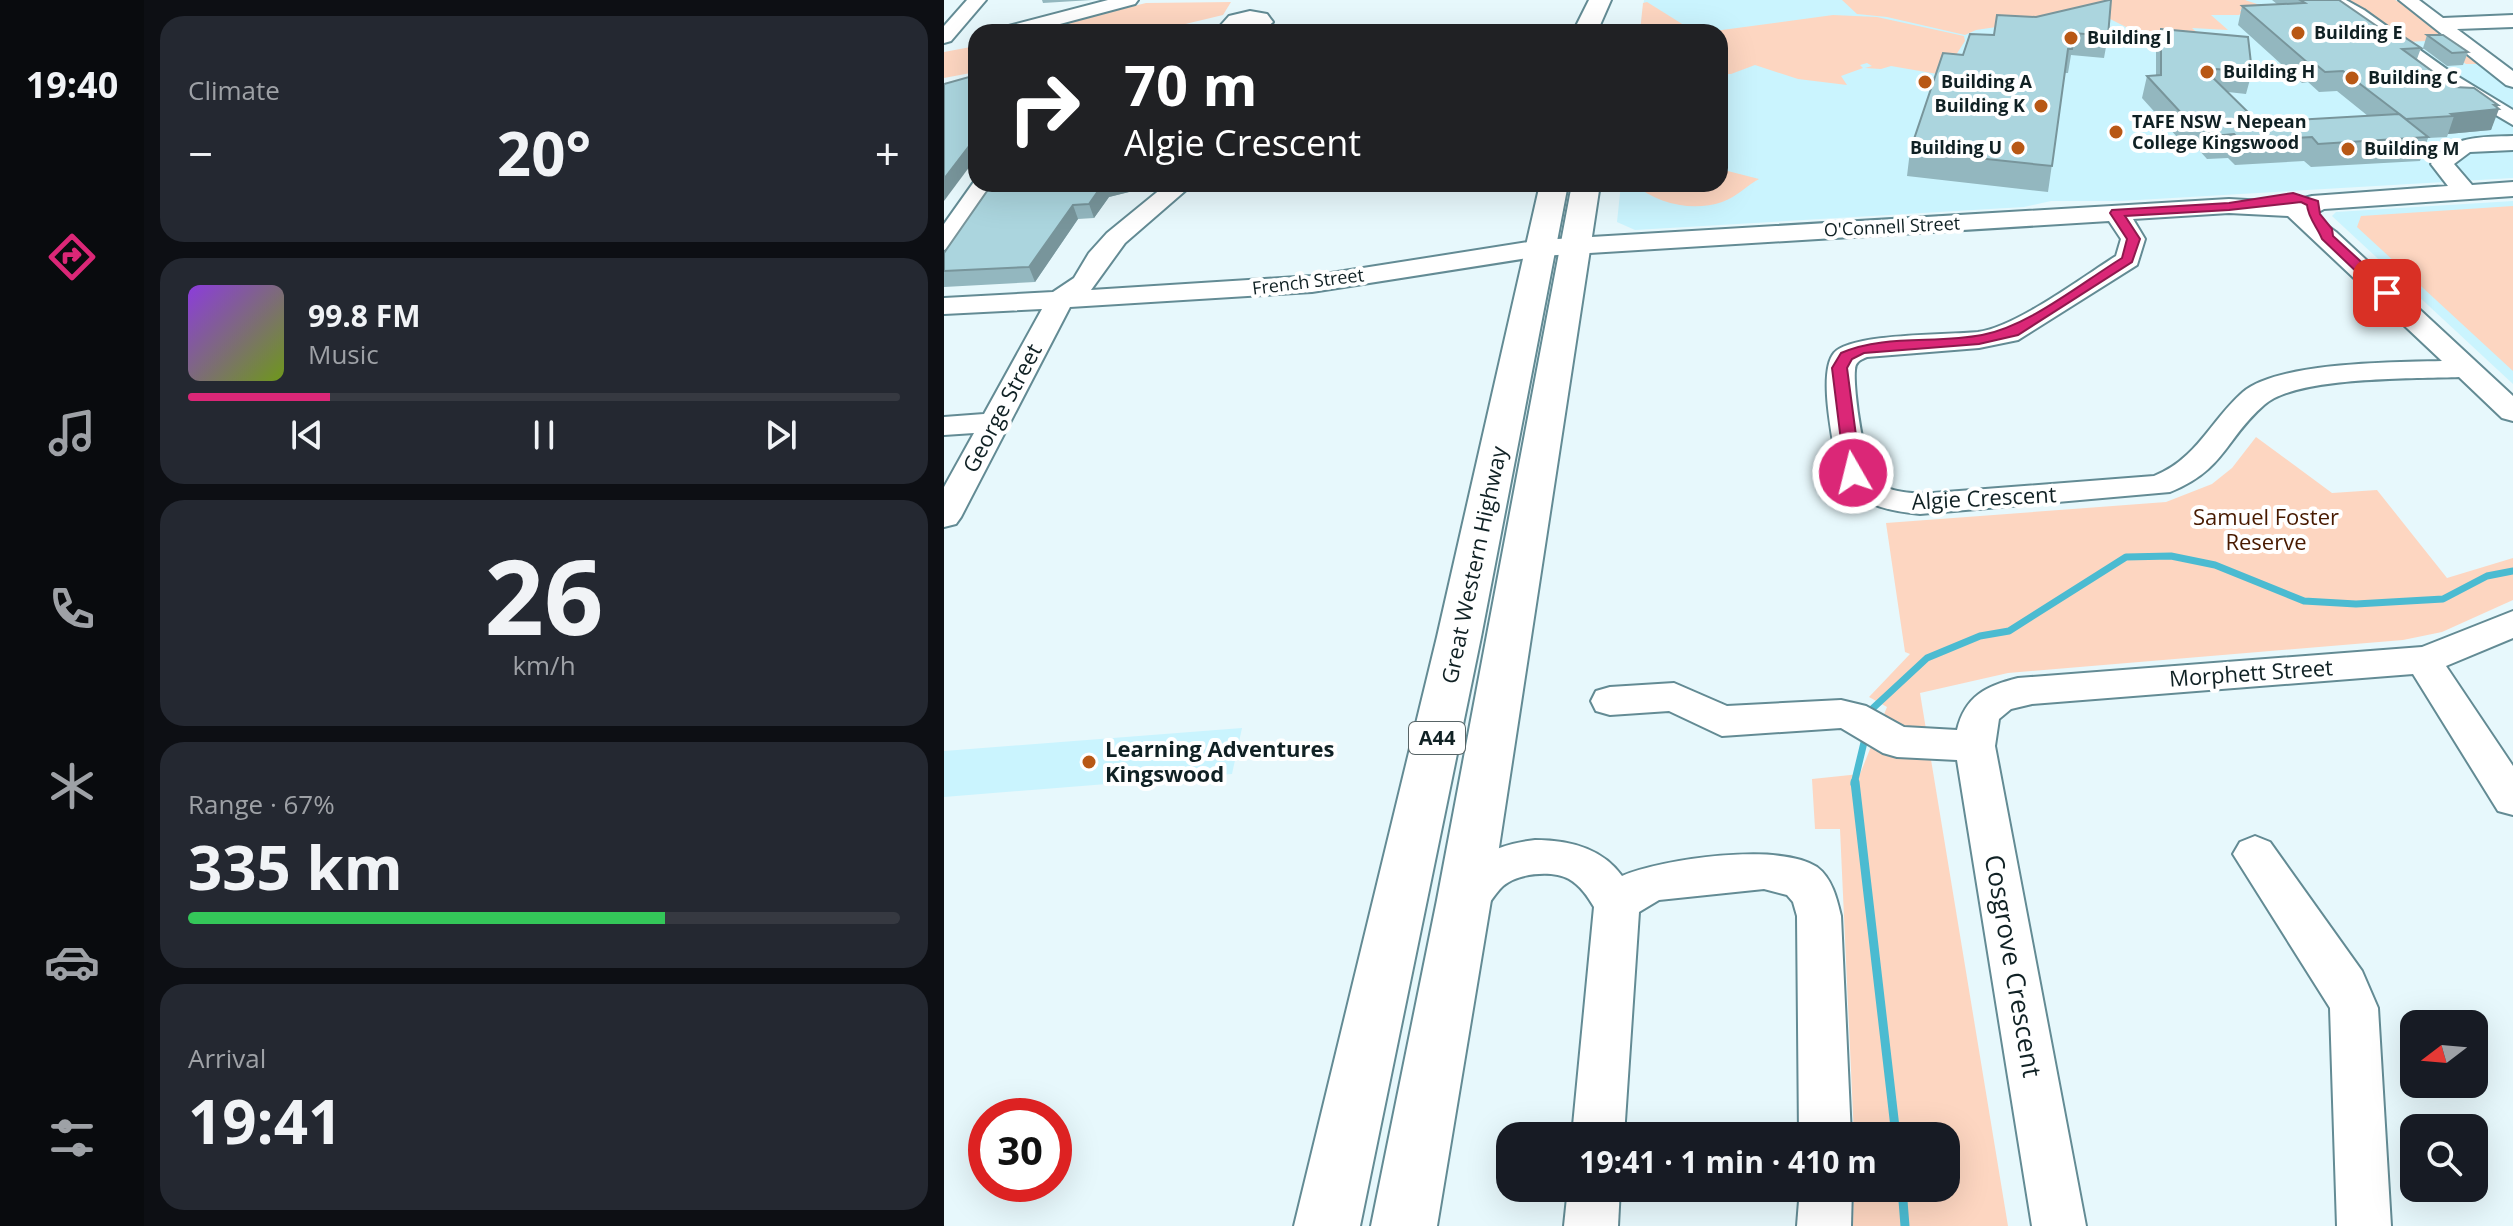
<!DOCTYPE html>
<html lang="en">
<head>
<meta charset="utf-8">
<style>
  body { margin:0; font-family:"Open Sans",sans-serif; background:#242831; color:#f1f3f6; height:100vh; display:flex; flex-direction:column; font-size:30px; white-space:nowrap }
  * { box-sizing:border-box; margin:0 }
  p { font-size:26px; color:#9ea1a6 }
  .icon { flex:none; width:44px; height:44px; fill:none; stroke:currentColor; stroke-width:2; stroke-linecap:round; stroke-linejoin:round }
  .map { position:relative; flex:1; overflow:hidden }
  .details { display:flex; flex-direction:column; gap:16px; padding:16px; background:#0d0f14; width:800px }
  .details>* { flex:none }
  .hud { position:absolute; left:24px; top:24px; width:760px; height:168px; border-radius:24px; box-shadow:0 8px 32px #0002; background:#202124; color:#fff; overflow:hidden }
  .needle { width:52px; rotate:254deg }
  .fabs { position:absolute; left:1456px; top:1010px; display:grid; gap:16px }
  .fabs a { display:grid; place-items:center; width:88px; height:88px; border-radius:16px; background:#171b24; box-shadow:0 8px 32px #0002; font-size:40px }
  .speed { position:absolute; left:24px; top:1098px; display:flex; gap:16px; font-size:40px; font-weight:700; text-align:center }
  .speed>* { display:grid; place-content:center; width:104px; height:104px; border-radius:50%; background:#171b24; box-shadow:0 8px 32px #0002; line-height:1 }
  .speed .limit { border:12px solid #d22; background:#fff; color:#111 }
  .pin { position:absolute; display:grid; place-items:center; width:68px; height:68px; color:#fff; margin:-34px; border-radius:16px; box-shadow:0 4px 12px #0006 }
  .me { position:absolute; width:88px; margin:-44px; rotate:352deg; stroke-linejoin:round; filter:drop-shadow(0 0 6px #0008) }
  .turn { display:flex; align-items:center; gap:28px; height:168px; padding:0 24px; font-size:36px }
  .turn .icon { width:104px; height:104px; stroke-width:2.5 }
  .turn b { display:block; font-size:56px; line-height:68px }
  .big { font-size:60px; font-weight:700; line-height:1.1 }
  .details .tile { flex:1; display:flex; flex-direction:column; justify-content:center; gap:12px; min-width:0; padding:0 28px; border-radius:24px; background:#242831 }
  .details .dial { align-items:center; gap:0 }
  .dial b { font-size:104px; line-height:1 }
  .song { display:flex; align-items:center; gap:24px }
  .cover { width:96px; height:96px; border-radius:12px; background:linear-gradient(135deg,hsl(270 70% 55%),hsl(80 70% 35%)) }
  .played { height:8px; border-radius:4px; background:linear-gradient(90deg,#db2777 20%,#363941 20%) }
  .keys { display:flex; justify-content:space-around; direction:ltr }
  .heat { display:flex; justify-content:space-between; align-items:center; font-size:44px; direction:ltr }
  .charge { height:12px; border-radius:6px; background:linear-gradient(90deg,#34c759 67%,#363941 0) }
  .trip { position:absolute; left:552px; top:1122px; width:464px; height:80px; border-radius:24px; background:#171b24; box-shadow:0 8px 32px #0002; font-weight:700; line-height:80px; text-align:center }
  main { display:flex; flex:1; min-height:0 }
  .menu { display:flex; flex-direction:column; width:144px; justify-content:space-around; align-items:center; background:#090b0e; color:#9ea1a6 }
  .menu .icon { width:56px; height:56px }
  .menu .current { color:#db2777 }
  .menu b { font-size:36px; color:#f1f3f6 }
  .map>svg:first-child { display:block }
  .built { fill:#caf4fe }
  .green { fill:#fdd6c1 }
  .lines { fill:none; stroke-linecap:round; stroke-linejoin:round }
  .stream-far1 { stroke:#4bbbd1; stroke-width:7 }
  .stream { stroke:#4bbbd1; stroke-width:9 }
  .minor-casing { stroke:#638b94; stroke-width:4 }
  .highway-casing { stroke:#638b94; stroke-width:4 }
  .minor { fill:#fff; fill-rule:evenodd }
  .highway { fill:#fff; fill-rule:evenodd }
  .wall { fill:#93b7bf }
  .shaded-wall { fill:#78959b }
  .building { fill:#abd5de; stroke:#78959b; stroke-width:2 }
  .route { fill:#db2777; stroke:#8e194d; stroke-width:2 }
  .poi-dot { fill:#b85815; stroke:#fff; stroke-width:3 }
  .labels { text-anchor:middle; stroke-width:8; stroke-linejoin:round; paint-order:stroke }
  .far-poi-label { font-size:18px; font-weight:bold; fill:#102124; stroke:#fff; text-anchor:start }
  .far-street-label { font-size:18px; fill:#102124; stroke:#fff }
  .shield { fill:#fff; stroke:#586466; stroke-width:2 }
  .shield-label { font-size:20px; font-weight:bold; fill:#102124 }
  .street-label { font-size:22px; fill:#102124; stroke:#fff }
  .park-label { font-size:22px; fill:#481a00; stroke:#fff }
  .poi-label { font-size:22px; font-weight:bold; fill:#102124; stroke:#fff; text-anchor:start }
  .near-street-label { font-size:26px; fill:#102124; stroke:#fff }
</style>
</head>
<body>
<main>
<nav class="menu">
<b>19:40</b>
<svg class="icon current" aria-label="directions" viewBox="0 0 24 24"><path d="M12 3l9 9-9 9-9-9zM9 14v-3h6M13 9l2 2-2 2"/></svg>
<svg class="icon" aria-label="music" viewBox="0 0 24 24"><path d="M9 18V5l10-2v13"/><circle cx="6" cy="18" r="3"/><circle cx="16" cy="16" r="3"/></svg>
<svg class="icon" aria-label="phone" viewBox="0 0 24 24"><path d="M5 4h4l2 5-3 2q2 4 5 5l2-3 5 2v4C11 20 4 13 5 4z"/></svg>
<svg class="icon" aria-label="climate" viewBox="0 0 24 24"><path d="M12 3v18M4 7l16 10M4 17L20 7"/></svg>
<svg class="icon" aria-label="car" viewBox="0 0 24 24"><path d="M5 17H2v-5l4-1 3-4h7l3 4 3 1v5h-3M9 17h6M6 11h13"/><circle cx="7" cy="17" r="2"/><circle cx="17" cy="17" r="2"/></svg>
<svg class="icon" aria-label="filters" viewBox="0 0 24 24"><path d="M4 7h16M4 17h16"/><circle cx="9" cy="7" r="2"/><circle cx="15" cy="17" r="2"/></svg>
</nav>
<section class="details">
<div class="tile"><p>Climate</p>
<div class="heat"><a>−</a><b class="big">20°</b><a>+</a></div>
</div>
<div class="tile">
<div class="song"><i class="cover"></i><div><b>99.8 FM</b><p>Music</p></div></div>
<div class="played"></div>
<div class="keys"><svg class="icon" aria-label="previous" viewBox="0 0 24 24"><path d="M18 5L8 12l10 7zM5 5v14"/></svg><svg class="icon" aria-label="pause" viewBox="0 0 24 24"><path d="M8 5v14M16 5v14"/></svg><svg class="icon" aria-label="next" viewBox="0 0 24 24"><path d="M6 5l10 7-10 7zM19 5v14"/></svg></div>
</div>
<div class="tile dial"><b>26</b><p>km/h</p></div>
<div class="tile"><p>Range · 67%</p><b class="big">335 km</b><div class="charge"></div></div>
<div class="tile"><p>Arrival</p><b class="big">19:41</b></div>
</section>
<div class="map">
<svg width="1569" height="1226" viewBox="0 0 1569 1226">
  <rect width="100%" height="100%" fill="#e7f8fc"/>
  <g class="built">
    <path d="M700 0H1460L1569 87V178L1177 201H1107L1080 207 691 230 673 222 677 184H776V32H696Z"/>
    <path d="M1569 201V384L1388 216 1392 212Z"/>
    <path d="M298 728 288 774 0 797V751Z"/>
  </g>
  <g class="green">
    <path d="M898 0H1301L1319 6 1296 10 1298 13 1295 15H1267L1284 30 1248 28 1257 36 1186 29 1158 15 1059 26 1032 30 1021 35 943 17 913 14Z"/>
    <path d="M1395 0H1451L1466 7 1536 64H1522L1496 46 1482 41 1462 42Z"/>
    <path d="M287 2 279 15 208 32H85L202 3Z"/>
    <path d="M703 2 743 27 728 32H696L699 3Z"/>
    <path d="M889 15 933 17 1020 36 1021 41 999 75 947 66 937 69 921 68 928 66 923 63 916 65 919 68 897 76 903 85 854 79 811 65 787 74H776V32H763Z"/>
    <path d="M32 46V72L0 78V52Z"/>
    <path d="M776 169 815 179C802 186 793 197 778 202 749 212 713 204 690 184H776Z"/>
    <path d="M1569 206V371L1413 227 1417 216Z"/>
    <path d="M1312 437 1388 493 1433 490 1503 578 1569 558V600L1498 632 1459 640 1064 673 976 693 1064 1226H909L910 1188H1002V1136H910L896 829H871L868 779 916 774 943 707 925 697 966 654 961 652 942 523 1222 502 1268 484 1288 468Z"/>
  </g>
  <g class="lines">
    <g class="stream-far1">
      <path d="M926 718 928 709 983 658 1036 636 1065 631 1182 557 1227 556 1271 565 1360 601 1412 604 1499 599 1543 576 1569 571"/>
      <path d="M910 784 922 734"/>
    </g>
    <g class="stream">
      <path d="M911 782 952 1136"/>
      <path d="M958 1188 961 1226"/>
    </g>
    <defs>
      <g id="minor">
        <path d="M23 0H42L7 41 0 43V26Z"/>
        <path d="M164 0H194L191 4 86 32H55L57 28Z"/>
        <path d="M1380 0H1402L1420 10 1508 73 1569 110V125L1494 81Z"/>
        <path d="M1455 0H1475L1499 18 1569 15V27L1513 29 1569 71V87L1562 85Z"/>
        <path d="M306 11 323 14 329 22C317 34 290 37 277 25L285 16Z"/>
        <path d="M1569 136V150L1526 152 1510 164 1528 185 1569 182V196L1380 209 1369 215 1392 232 1569 396V421L1558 418 1515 377C1470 379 1352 376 1320 405 1281 439 1281 470 1226 492L976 514C934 510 899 501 891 454 887 430 875 371 890 353 907 333 1005 335 1034 332 1072 327 1137 278 1172 256L1177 239 1165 221 597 256 368 292 126 307 17 517 12 524 0 527V487L30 433 0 435V417L40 414 98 309 0 314V298L109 292 130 278 145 253 163 233 223 184H249L181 243 147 290 368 276 597 240 1285 199 1356 203 1360 198 1368 196 1504 186 1487 164C1506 135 1537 137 1569 136ZM1285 213 1344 216 1498 361C1451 362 1334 362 1299 392 1266 421 1253 459 1210 476L976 494C962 492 945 492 934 482 920 470 909 389 911 370 911 362 916 360 923 357L1035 348 1074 340 1193 265 1201 239 1189 219Z"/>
        <path d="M32 179V184H52L9 247 0 250V224Z"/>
        <path d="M1569 611V638L1502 666 1569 766V815L1554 811 1469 674 1088 704 1067 709 1055 719 1051 746 1142 1226H1088L1013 760 953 757 939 753 897 728 778 736 725 711 666 715 652 711 647 701 652 691 666 687 730 683 783 706 897 700 922 706 960 727 1013 730C1021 696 1042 686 1074 678L1478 647Z"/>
        <path d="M1311 836 1326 842 1418 971 1434 1008 1447 1226H1393L1386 1008 1289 854 1296 842Z"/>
        <path d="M591 840C625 840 658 848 678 876 718 859 835 842 873 867 888 878 893 899 897 916L907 1136H855L853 916 849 902 843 895 820 889 715 900 695 912 680 1136H628L650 907C644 897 637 886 625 879 608 870 574 873 559 886 550 894 544 908 534 914 523 920 515 917 504 913L498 900C517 861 549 845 591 840Z"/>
        <path d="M624 1188H676L674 1226H620Z"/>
        <path d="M856 1188H908L907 1226H853Z"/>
      </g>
      <g id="highway">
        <path d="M645 0H667L653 32H629Z"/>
        <path d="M596 184H624L537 637 416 1226H350L493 637Z"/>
        <path d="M628 184H656L547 900 493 1226H427L493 900Z"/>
      </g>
    </defs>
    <use href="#minor" class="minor-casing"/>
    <use href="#highway" class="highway-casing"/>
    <use href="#minor" class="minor"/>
    <use href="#highway" class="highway"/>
  </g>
  <g class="wall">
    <path d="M98 0H148L99 3Z"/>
    <path d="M1328 0H1395L1440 31 1477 48 1473 59 1510 87 1554 105 1547 130 1504 134 1503 137 1484 138 1476 161 1367 167 1360 161 1291 165 1284 158 1263 159 1244 138H1234L1198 98 1203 76H1212V50L1217 29 1308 72 1302 94 1284 92 1314 122 1424 116 1393 91 1375 92 1364 82 1358 83 1294 25 1298 6 1333 4Z"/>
    <path d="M1053 15 1164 36 1160 58 1127 55 1124 73H1121L1104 192 963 176 966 151 1019 55 1050 35Z"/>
    <path d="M1483 35 1524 52 1519 65 1503 66 1479 48Z"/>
    <path d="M48 184H190L185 192 165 197 150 218 134 219 91 282 0 287V253Z"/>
  </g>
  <g class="shaded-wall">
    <path d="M1555 109 1547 130 1504 134 1510 116 1507 114Z"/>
    <path d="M32 137V158L0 201V179Z"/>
    <path d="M159 184H190L185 192 165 197 150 218 145 204Z"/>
    <path d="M129 205 134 219 91 282 85 267Z"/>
  </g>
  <g class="building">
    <path d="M1165 0H1167L1164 36 1130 33 1128 49H1124L1108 166 966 151 999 53 1019 55 1026 34 1050 35 1053 15 1092 17Z"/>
    <path d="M1356 0H1395L1440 31H1451L1477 48 1458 49 1510 87 1530 88 1554 105H1550L1555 109 1507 114 1510 116 1462 119 1399 71 1381 72 1370 63H1364L1298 6 1361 3Z"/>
    <path d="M262 27 260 32H227L229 29Z"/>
    <path d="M1217 29 1304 37 1308 72 1259 68 1314 122 1455 114 1484 137 1374 144 1368 137 1297 141 1290 134 1269 136 1250 115H1239L1203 76 1217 75Z"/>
    <path d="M1483 35H1499L1524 52 1508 53Z"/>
    <path d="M32 75V137L0 179V84Z"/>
    <path d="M48 184H159L145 204 129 205 85 267 0 271V253Z"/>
  </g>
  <path class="route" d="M1349 193 1374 201 1376 214 1388 229 1389 236 1448 290V296H1438L1378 239C1374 228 1364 218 1363 205L1357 202 1285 210 1181 216 1196 239 1188 262 1074 335 1035 344 920 353 908 359 903 368 917 473 909 477 901 473 888 368 897 353C940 334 992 344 1038 335 1085 326 1136 284 1178 258L1183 239 1166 213 1168 210 1285 203Z"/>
  <g class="poi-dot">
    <circle cx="1354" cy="33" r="8"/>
    <circle cx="1127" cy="38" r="8"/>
    <circle cx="1263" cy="72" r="8"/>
    <circle cx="1408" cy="78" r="8"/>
    <circle cx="981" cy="82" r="8"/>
    <circle cx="1097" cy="106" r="8"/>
    <circle cx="1172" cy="132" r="8"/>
    <circle cx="1074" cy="148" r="8"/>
    <circle cx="1404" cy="149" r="8"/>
    <circle cx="145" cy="762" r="8"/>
  </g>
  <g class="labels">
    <g class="far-poi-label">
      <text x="1370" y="39">Building E</text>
      <text x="1143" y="44">Building I</text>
      <text x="1279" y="78">Building H</text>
      <text x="1424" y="84">Building C</text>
      <text x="997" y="88">Building A</text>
      <text x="1081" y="112" text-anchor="end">Building K</text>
      <text x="1188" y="128">TAFE NSW - Nepean<tspan x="1188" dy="21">College Kingswood</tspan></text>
      <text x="1058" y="154" text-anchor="end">Building U</text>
      <text x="1420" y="155">Building M</text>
    </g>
    <g class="far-street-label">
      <text transform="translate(948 227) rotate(-3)" y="6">O'Connell Street</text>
      <text transform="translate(364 282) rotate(-7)" y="6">French Street</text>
    </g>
    <rect class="shield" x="465" y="722" width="56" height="32" rx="6"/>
    <g class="shield-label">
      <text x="493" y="745">A44</text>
    </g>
    <g class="street-label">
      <text transform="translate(58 408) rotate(-62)" y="8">George Street</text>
      <text transform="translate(1040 498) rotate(-3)" y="8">Algie Crescent</text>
      <text transform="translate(530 565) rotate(-78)" y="8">Great Western Highway</text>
      <text transform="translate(1307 673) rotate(-4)" y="8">Morphett Street</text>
    </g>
    <g class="park-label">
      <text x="1322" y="525">Samuel Foster<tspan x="1322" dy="25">Reserve</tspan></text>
    </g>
    <g class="poi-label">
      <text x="161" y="757">Learning Adventures<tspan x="161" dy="25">Kingswood</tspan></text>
    </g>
    <g class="near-street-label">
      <text transform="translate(1069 966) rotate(80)" y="9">Cosgrove Crescent</text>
    </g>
  </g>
</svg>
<div class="fabs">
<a><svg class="needle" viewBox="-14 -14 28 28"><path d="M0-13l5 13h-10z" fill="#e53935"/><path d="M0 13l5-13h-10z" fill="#9ea1a6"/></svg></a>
<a><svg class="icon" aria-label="search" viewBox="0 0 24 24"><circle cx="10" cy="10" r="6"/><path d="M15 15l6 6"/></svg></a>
</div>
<div class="speed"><div class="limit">30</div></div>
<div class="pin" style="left:1443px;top:293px;background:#d93025"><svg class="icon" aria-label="arrive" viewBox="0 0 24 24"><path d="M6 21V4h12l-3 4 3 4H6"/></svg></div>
<svg class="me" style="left:909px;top:473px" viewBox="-20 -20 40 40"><circle r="17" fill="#db2777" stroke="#fff" stroke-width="3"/><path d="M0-11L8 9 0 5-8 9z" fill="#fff"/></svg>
<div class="trip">19:41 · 1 min · 410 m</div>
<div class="hud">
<div class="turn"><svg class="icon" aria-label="right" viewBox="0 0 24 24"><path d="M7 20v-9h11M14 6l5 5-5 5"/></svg><div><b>70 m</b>Algie Crescent</div></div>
</div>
</div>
</main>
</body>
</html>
